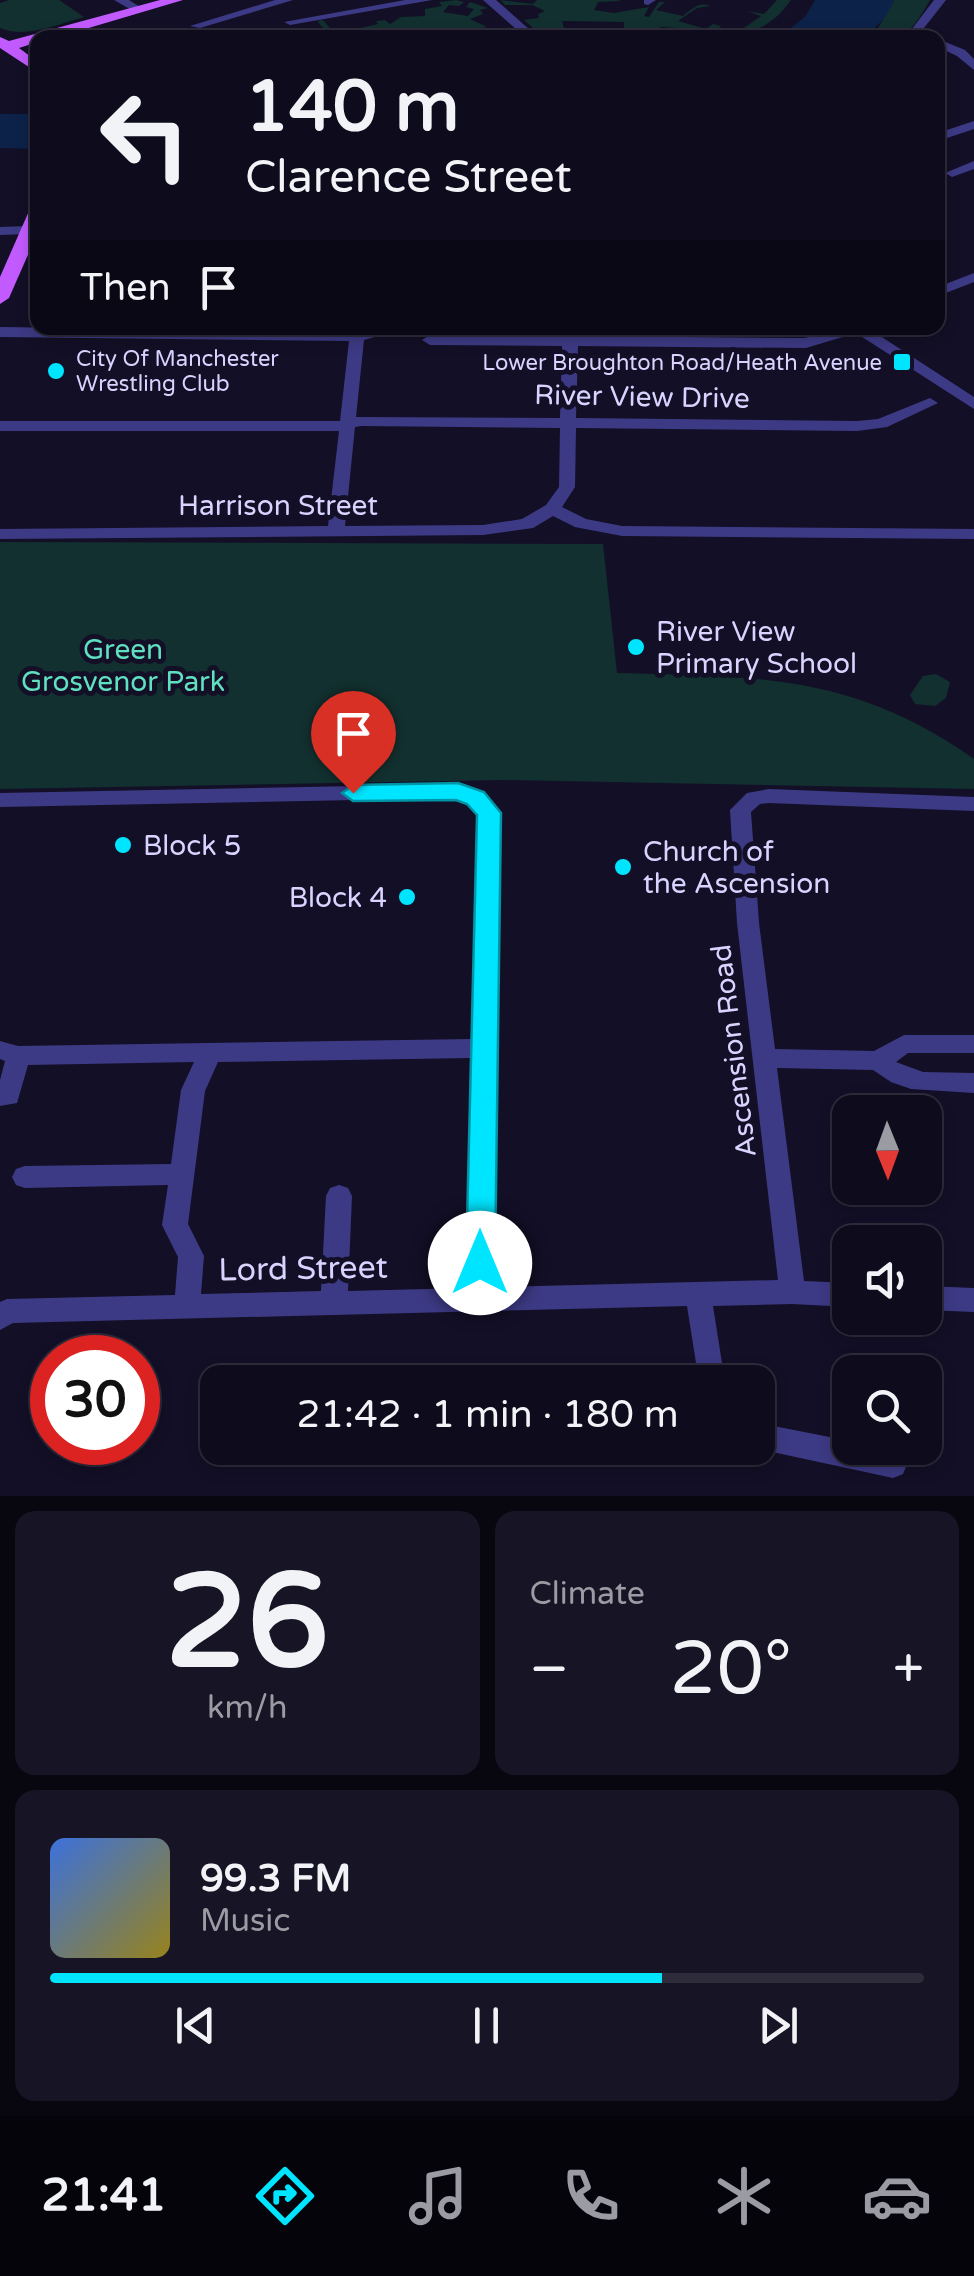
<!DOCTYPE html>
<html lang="en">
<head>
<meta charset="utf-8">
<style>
  body { margin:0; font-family:"Varela Round",sans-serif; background:#171425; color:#f1f3f6; height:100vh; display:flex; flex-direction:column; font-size:38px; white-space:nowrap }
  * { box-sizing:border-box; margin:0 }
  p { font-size:32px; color:#9b9ba3 }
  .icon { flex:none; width:55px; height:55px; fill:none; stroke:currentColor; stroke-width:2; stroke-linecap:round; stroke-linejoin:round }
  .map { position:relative; height:1496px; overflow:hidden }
  .side { display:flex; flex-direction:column; gap:15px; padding:15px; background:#08060f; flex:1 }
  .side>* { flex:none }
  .banner { position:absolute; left:30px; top:30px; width:915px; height:305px; border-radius:20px; box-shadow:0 5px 15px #0003,0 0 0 2px #2e2b3b; background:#0e0b1c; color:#f1f3f6; overflow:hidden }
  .needle { width:65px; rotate:179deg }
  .fabs { position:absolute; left:832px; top:1095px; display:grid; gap:20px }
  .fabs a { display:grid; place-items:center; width:110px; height:110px; border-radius:20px; background:#0e0b1c; box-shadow:0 5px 15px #0003,0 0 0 2px #2e2b3b; font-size:50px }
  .speed { position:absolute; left:30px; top:1335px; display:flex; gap:20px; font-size:50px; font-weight:700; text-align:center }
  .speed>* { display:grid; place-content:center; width:130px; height:130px; border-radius:50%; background:#0e0b1c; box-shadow:0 5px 15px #0003,0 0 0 2px #2e2b3b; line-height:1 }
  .speed .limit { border:15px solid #d22; background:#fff; color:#111 }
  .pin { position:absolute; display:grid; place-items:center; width:85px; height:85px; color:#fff; margin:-102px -42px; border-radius:50% 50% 50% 0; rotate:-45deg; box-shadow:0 0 10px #0007 }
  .pin .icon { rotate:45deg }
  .me { position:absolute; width:110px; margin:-55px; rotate:0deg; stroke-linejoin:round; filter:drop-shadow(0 0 8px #0008) }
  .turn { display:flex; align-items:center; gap:35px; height:210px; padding:0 50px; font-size:45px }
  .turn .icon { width:130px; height:130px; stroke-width:2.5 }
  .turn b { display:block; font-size:70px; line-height:85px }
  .then { display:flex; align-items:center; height:95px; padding:0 50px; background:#0003; gap:20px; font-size:38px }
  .big { font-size:75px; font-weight:600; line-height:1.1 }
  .side .tile { flex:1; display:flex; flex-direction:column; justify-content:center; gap:15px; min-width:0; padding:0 35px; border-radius:20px; background:#171425 }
  .side .dial { align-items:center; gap:0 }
  .dial b { font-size:130px; line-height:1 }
  .song { display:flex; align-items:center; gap:30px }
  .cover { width:120px; height:120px; border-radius:15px; background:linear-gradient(135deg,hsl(220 70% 55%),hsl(50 70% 35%)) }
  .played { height:10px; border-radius:5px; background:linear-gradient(90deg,#00e5ff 70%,#2e2b3b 70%) }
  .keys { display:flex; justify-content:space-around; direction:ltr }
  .heat { display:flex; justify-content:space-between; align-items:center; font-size:55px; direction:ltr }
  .side .tiles { flex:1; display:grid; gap:15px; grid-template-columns:1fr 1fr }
  .tile:last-child { grid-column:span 2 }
  .trip { position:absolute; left:200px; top:1365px; width:575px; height:100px; border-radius:20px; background:#0e0b1c; box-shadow:0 5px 15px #0003,0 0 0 2px #2e2b3b; font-weight:600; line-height:100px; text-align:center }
  .tab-bar { display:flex; height:160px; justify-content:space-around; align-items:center; background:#06040b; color:#9b9ba3 }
  .tab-bar .icon { width:70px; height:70px }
  .tab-bar .current { color:#00e5ff }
  .tab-bar b { font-size:45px; color:#f1f3f6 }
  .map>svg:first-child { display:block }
  .green { fill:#12302f }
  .water { fill:#0c2248 }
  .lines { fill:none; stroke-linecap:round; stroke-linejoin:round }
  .street { fill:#3d3a85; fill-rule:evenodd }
  .primary { fill:#c25bff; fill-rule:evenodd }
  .route { fill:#00e5ff; stroke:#0095a6; stroke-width:2.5 }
  .poi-dot { fill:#00e5ff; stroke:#130f26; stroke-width:4 }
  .labels { text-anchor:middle; stroke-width:10; stroke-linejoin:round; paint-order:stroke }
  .far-poi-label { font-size:22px; fill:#d9d4ff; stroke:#130f26; text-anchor:start }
  .street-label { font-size:28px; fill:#d9d4ff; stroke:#130f26 }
  .poi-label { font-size:28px; fill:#d9d4ff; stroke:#130f26; text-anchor:start }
  .park-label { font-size:28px; fill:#5fe0c0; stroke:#130f26 }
  .near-street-label { font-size:32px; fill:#d9d4ff; stroke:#130f26 }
</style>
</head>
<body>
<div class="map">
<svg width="974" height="1496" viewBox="0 0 974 1496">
  <rect width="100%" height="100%" fill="#130f26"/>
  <g class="green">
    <path d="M9 0H59L84 17C58 24 26 39 0 28V3Z"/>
    <path d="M456 0 464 2 459 6 449 5 443 12 468 16 474 9 466 7 470 2 488 8 480 10 483 14 470 19 487 27 476 30 490 37H473L453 28 379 37 374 33 331 37 317 21 323 20 335 34 378 24 376 21 385 20 390 24 401 17 425 16V9L442 6 439 2Z"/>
    <path d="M501 0 533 4 537 0H616L622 1 598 2 594 10 614 13 649 7 644 16 649 17 659 2H665L656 10 683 16C690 10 700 1 710 6L697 8 678 21 706 29 713 24 721 26 718 30 734 35 761 16 747 11 764 14 777 0H791C765 37 734 38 692 37L695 33C681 32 671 39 659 36H668L677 28 661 27 650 34 624 30V22L562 21 564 28 572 29 539 33 524 20 539 18 538 14 545 11 532 5H505Z"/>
    <path d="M894 0H930C908 38 906 37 863 38L878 28Z"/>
    <path d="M0 542 603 544 617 673C757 677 852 673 974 759V789L502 780 0 789Z"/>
    <path d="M936 674 950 682 946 698 935 706 915 704 910 695 923 676Z"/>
  </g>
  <g class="water">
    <path d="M815 0H894C873 53 826 38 779 37L805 17Z"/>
    <path d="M0 114H37V149L0 148Z"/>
  </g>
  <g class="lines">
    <g class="street">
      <path d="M114 0H129L145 10 135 12Z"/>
      <path d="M275 0H293L200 28 190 26Z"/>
      <path d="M405 0H432L290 25 284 22Z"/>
      <path d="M483 0H496L539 38H526Z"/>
      <path d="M644 0H656L648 5 644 4Z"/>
      <path d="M934 0H946L916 38H905Z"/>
      <path d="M565 34H621L626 38H560Z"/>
      <path d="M938 39 965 50 974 59V70L957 56 938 47Z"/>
      <path d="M974 121V129L938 141V133Z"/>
      <path d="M974 161V169L952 177 945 173Z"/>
      <path d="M0 227 29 226 36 230 29 234 0 235Z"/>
      <path d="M974 273V282L938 296V287Z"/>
      <path d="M0 327 357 332 375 328H398L396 331 364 340 356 417 560 418 562 346 430 345 422 340 430 335 805 338 842 328H868L974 397V409L856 333 806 348 578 346 576 418 857 421 878 419 930 398 938 403 887 427 857 431 576 428 575 487 562 507 586 519 622 526 974 529V539L622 536 575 527 553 516 533 528 483 535 0 539V529L328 526 339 431H0V421H340L349 341 0 337ZM362 426 560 428 559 487 546 505 522 519 483 525 345 526 355 427Z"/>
      <path d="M458 784C482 792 496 803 500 829L494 1048 493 1287 778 1280 737 923 730 810 747 793 769 789 974 797V811L769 803 760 804 751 812 759 923 775 1049 874 1051 904 1035H974V1053H908L896 1062 923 1072 974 1073V1093L911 1089 891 1082 873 1070 777 1068 804 1281 850 1283V1307L792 1304 713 1306 725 1382H699L687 1306 13 1323 0 1330V1302L7 1299 175 1295 178 1257 162 1225 168 1185 25 1188 16 1185 12 1177 16 1169 25 1166 171 1164 181 1090 194 1062 28 1065 17 1103 0 1106V1080L5 1061 0 1059V1041L18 1046 471 1039 480 829 474 810 456 798 0 807V793ZM470 1058 467 1288 348 1291 352 1196 348 1188 339 1185 330 1188 326 1196 321 1291 201 1294 204 1256 188 1224 205 1091 218 1062Z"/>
      <path d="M925 1286 974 1288V1312L925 1310Z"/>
      <path d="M758 1423 850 1441V1448H880L903 1454 907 1464 903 1474 893 1478 758 1449 753 1448H758Z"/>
    </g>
    <g class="primary">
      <path d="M160 0H183L55 38H38V42L19 48 38 62V73L0 48V37L9 41Z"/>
      <path d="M38 206V232L9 298 0 304V277L29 211Z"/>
    </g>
  </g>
  <path class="route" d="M458 783 484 792 501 813 495 1263 491 1272 480 1276 470 1272 466 1263 477 815 467 804 456 800 353 801 342 793 353 785Z"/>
  <g class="poi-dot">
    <rect x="892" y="352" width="20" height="20" rx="5"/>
    <circle cx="56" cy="371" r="10"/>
    <circle cx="636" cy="647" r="10"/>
    <circle cx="123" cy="845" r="10"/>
    <circle cx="623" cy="867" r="10"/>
    <circle cx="407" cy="897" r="10"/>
  </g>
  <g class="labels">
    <g class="far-poi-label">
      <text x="76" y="366">City Of Manchester<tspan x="76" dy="25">Wrestling Club</tspan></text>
      <text x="882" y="370" text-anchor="end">Lower Broughton Road/Heath Avenue</text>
    </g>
    <g class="street-label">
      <text transform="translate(642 396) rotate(1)" y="10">River View Drive</text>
      <text x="278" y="515">Harrison Street</text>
      <text transform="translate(733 1051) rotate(-97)" y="10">Ascension Road</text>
    </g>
    <g class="poi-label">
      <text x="656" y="641">River View<tspan x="656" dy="32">Primary School</tspan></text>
      <text x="143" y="855">Block 5</text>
      <text x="643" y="861">Church of<tspan x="643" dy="32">the Ascension</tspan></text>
      <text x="387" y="907" text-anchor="end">Block 4</text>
    </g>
    <g class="park-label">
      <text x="123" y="659">Green<tspan x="123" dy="32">Grosvenor Park</tspan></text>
    </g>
    <g class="near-street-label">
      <text transform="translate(303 1268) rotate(-1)" y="11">Lord Street</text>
    </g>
  </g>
</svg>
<div class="fabs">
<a><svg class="needle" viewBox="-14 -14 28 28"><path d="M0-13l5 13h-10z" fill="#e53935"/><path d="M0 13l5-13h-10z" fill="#9b9ba3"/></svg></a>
<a><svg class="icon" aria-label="sound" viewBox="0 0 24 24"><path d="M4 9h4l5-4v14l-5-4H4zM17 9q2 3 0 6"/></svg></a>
<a><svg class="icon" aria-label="search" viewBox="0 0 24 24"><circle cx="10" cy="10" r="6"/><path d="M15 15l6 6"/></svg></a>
</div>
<div class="speed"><div class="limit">30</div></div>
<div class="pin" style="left:353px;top:793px;background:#d93025"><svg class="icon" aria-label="arrive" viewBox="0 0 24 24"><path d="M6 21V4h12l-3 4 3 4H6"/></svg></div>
<svg class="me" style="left:480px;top:1263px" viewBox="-20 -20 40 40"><circle r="19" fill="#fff"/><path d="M0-13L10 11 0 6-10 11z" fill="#00e5ff"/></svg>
<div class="trip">21:42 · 1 min · 180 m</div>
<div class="banner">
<div class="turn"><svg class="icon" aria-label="left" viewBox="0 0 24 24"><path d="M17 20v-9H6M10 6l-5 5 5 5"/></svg><div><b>140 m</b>Clarence Street</div></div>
<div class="then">Then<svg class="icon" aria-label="arrive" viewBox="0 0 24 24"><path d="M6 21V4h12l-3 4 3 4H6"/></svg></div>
</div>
</div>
<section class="side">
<div class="tiles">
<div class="tile dial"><b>26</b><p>km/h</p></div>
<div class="tile"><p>Climate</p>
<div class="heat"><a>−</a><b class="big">20°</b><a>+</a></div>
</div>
<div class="tile">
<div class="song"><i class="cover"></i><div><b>99.3 FM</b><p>Music</p></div></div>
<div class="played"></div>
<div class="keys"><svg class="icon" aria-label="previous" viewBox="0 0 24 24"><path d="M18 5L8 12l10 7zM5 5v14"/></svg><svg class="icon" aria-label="pause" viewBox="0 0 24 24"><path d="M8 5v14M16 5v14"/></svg><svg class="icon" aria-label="next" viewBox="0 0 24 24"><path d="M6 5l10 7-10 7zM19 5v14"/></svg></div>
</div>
</div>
</section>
<nav class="tab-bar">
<b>21:41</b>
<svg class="icon current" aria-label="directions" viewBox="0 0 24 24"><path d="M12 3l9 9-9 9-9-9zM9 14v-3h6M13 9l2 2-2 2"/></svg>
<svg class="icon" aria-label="music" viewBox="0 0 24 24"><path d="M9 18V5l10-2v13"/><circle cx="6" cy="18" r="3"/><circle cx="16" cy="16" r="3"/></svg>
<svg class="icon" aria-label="phone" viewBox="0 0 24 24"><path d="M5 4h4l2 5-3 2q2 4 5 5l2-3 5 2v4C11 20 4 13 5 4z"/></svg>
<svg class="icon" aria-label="climate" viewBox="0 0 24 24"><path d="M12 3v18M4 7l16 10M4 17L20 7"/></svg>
<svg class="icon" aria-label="car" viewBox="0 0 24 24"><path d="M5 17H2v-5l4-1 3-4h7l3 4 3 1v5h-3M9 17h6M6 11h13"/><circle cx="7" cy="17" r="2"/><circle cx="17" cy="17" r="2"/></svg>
</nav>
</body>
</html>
